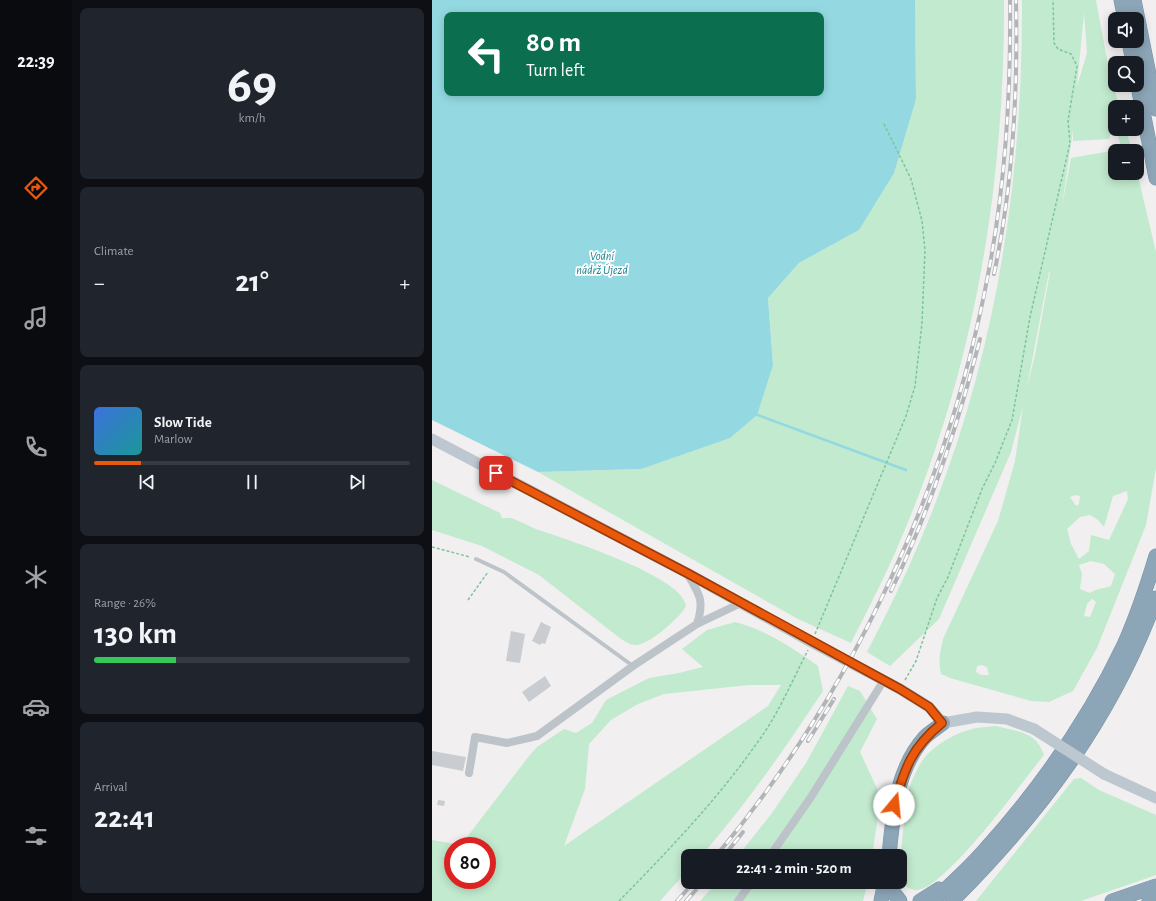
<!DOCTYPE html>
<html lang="en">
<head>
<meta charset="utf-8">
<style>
  body { margin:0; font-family:"Alegreya Sans",sans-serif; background:#20242c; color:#f1f3f6; height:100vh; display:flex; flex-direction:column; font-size:15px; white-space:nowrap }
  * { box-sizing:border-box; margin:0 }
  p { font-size:13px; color:#9ea1a6 }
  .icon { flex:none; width:22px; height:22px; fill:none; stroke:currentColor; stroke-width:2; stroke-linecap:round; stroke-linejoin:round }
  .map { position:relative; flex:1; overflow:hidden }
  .details { display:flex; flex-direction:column; gap:8px; padding:8px; background:#0d0f14; width:360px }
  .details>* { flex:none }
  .guide { position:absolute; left:12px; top:12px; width:380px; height:84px; border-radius:8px; box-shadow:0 2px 10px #0003; background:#0b6e4f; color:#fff; overflow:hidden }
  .buttons { position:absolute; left:676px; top:12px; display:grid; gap:8px }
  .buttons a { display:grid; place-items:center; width:36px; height:36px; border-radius:8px; background:#171b24; box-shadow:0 2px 10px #0003; font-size:20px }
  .speed { position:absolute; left:12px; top:837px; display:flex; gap:8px; font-size:20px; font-weight:700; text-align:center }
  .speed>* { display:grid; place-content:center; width:52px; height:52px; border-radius:50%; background:#171b24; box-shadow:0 2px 10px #0003; line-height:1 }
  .speed .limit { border:6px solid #d22; background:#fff; color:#111 }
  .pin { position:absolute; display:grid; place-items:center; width:34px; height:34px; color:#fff; margin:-17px; border-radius:8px; box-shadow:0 2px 6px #0006 }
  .me { position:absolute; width:44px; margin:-22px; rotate:17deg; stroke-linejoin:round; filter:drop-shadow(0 0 3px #0008) }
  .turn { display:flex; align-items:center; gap:14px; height:84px; padding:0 16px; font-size:18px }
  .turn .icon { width:52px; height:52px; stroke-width:2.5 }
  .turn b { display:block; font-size:28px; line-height:34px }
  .big { font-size:30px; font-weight:600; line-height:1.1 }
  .details .card { flex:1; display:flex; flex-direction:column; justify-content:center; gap:6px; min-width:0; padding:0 14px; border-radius:8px; background:#20242c }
  .details .dial { align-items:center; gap:0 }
  .dial b { font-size:52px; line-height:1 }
  .song { display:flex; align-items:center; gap:12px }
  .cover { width:48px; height:48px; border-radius:6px; background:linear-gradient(135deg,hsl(220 70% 55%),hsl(180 70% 35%)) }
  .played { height:4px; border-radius:2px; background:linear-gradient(90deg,#ea580c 15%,#363941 15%) }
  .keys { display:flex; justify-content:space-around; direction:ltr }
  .heat { display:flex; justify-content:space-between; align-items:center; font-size:22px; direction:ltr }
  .charge { height:6px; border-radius:3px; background:linear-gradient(90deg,#34c759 26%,#363941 0) }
  .trip { position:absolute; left:249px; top:849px; width:226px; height:40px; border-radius:8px; background:#171b24; box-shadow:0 2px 10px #0003; font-weight:600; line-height:40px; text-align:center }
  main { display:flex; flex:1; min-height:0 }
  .tab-bar { display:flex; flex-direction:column; width:72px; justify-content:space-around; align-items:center; background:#090b0e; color:#9ea1a6 }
  .tab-bar .icon { width:28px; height:28px }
  .tab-bar .current { color:#ea580c }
  .tab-bar b { font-size:18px; color:#f1f3f6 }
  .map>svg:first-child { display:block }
  .green { fill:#c2eace; fill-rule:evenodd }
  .water { fill:#94d9e2; fill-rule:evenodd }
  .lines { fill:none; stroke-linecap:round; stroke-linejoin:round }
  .stream { stroke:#94d9e2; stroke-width:2.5 }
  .building { fill:#c9cdd1 }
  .highway-casing { stroke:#7791a4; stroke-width:15 }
  .path { stroke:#7ec49b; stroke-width:1.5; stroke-dasharray:3 2; stroke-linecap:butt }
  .lane { stroke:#bcc4ca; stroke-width:4 }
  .street { stroke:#bcc4ca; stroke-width:8 }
  .secondary { stroke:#bdc7cf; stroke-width:11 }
  .highway { stroke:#8ca6b8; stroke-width:14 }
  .rail-casing { stroke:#b2b5b8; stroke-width:4 }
  .rail { stroke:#fff; stroke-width:2.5; stroke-dasharray:8; stroke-linecap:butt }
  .secondary-bridge { stroke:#bdc7cf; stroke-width:11 }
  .route-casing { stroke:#983908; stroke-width:10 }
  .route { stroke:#ea580c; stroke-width:7 }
  .labels { text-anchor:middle; stroke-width:3.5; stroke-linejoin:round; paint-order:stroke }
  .water-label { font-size:12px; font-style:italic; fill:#1b7f8c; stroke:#fff }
</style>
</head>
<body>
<main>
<nav class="tab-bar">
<b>22:39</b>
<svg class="icon current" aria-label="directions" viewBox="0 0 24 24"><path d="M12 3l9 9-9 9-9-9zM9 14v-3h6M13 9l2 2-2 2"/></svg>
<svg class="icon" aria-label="music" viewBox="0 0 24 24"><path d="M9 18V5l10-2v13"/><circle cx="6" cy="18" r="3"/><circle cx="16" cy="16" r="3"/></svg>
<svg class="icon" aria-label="phone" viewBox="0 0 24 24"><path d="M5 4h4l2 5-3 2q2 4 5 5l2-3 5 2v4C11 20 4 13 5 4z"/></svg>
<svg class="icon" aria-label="climate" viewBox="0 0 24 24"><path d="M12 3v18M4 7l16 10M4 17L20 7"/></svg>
<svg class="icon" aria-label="car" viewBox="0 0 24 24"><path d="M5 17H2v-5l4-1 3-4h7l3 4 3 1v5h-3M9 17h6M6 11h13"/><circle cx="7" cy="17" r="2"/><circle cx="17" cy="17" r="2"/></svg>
<svg class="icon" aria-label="filters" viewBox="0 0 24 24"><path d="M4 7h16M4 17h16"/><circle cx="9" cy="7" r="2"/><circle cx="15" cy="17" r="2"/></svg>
</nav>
<section class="details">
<div class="card dial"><b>69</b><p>km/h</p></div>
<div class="card"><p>Climate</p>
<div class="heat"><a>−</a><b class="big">21°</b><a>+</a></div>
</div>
<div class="card">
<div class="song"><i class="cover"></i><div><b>Slow Tide</b><p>Marlow</p></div></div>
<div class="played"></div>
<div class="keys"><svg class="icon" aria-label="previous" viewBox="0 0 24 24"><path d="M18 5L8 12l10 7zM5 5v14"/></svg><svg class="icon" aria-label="pause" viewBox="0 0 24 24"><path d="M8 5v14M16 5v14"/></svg><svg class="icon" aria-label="next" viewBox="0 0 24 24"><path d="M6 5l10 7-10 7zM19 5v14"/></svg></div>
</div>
<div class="card"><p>Range · 26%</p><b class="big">130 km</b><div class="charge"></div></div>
<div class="card"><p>Arrival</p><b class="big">22:41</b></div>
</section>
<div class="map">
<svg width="724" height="901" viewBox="0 0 724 901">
  <rect width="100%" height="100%" fill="#f1efef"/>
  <g class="green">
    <path d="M483 0H572C573 183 543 365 471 534 456 571 437 607 419 643L366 619 106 472 209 469 341 365 336 298 367 263 427 230 484 99Z"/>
    <path d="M590 0H664L679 81 688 107H683V129H694L700 151H683V173L705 172 724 252V468L714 525 665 648 641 691 617 702 599 701 518 678 509 674C506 661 508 652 511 639L566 521 583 461 591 406 579 452 507 619 458 666 435 652C454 615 472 579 488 541 562 368 591 187 590 0ZM652 13 655 53 645 86ZM641 130V141L677 139 680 131H684L690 149 639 158 630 206ZM618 272 603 355 595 387 617 272ZM695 491 696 499 677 540 659 535 657 551 647 559 639 544 635 529 648 517 658 515 666 520 672 527 681 496ZM643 495 648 496 647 504 644 506 638 497ZM659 561 672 564 683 574 679 586C671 589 665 588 658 593L648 589 650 574 647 565ZM660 599 664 602 658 617 652 616 655 604ZM550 665 555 667 557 675H549L544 672 545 666Z"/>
    <path d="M0 480 68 513 70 518C73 519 76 517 79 518 89 521 99 528 110 531 136 540 252 577 254 606 249 617 216 646 203 645 198 645 193 641 189 639L107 575 50 546 0 530Z"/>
    <path d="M303 622C336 631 359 647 386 666L391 691C353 748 314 805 269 856H256V870L228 901H0V840L29 845 97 756 105 747 132 729 144 733 160 723 174 700 217 678 247 673 271 667 250 649 275 630ZM317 685H349L336 706 132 846 153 789 157 744 179 720 206 704 232 694ZM21 846H55V880H21Z"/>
    <path d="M416 686 428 691 445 719 428 752 449 797 440 856H306L340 813 374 763Z"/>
    <path d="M564 726C586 732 604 731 612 755 590 782 516 885 486 890 479 891 471 886 469 880 466 871 474 796 478 786 481 778 487 764 493 757 504 745 521 734 537 730 545 727 555 727 564 726Z"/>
    <path d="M649 778 667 790 724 815V875L649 901H544L642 779Z"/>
    <path d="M285 882H436L431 901H268Z"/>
  </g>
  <path class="water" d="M0 0H483L484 99 462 173 427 230 367 263 336 298 341 365 325 415 298 438 209 469 106 472 0 420ZM15 15H389V93H15Z"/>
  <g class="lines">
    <path class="stream" d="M323 414 474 470"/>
  </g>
  <g class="building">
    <path d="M109 622 119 627 113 644 110 643 108 645 100 641Z"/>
    <path d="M79 631 93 634 88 663 74 661Z"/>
    <path d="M113 676 119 686 97 702 90 692Z"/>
    <path d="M0 751 34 757 31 771 0 765Z"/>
    <path d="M6 800 13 801 12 806 5 805Z"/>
  </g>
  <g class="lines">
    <defs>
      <g id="highway">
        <path d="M689 0 693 19"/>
        <path d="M702 0 724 109"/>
        <path d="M697 41 701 63"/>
        <path d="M705 81 724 178"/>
        <path d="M457 856C461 815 464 769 493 737 498 732 505 728 511 723"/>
        <path d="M456 882 457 887 468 901"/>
        <path d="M449 901 453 882"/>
        <path d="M488 901 507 889"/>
        <path d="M501 901C518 885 536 869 551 852 607 790 656 721 692 645 705 616 715 586 724 556"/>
        <path d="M520 901C609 812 680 718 724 598"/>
        <path d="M680 901 724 886"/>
        <path d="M717 901 724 898"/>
      </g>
    </defs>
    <use href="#highway" class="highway-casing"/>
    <g class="path">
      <path d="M0 547 38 557"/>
      <path d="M36 600 56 572"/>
      <path d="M383 634 474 416 483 386 490 323 493 250 490 221 479 179 451 122"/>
      <path d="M473 680 484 661 505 598 516 577 550 489 563 463 580 420 598 317 638 143 636 121 645 66 639 54 626 49 622 43 621 0"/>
      <path d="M187 901C235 852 285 800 325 743 346 715 360 681 376 650"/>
    </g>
    <path class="lane" d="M44 559 72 572 201 666"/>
    <g class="street">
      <path d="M255 573C267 594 273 600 265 624L309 603"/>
      <path d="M37 773 43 737 75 743 105 736 201 666 265 624"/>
      <path d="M338 856 379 797 452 680"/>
      <path d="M306 901 320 882"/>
    </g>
    <g class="secondary">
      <path d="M0 439 255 573 379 642 468 689 497 707 511 723 545 717 575 719 602 729"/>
      <path d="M672 774 724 798"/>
    </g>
    <use href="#highway" class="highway"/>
    <defs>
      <g id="rail">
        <path d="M562 274C581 185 586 91 584 0"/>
        <path d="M459 591C498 510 526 425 548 339"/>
        <path d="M376 741 402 699"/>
        <path d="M284 856C425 687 519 480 558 264 574 177 579 88 578 0"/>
        <path d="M292 856 311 832"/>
        <path d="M245 901 262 882"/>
        <path d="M254 901 271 882"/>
      </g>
    </defs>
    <use href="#rail" class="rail-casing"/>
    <use href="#rail" class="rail"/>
    <path class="secondary-bridge" d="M602 729 672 774"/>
  </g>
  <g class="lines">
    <defs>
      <path id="route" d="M64 473 255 573 468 689 497 707 510 723C479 748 473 768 462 805"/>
    </defs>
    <use href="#route" class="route-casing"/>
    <use href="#route" class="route"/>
  </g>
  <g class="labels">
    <g class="water-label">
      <text x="170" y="260">Vodní<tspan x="170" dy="14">nádrž Újezd</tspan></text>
    </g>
  </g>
</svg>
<div class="buttons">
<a><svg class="icon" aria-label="sound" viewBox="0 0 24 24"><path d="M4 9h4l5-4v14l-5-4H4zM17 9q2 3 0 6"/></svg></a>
<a><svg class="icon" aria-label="search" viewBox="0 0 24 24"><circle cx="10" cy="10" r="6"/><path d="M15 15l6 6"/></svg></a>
<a>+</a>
<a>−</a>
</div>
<div class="speed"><div class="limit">80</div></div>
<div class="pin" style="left:64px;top:473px;background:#d93025"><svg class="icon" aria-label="arrive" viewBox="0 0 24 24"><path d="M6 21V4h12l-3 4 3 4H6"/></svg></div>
<svg class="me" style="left:462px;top:805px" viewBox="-20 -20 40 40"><circle r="19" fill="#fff"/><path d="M0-13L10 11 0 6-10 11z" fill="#ea580c"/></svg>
<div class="trip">22:41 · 2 min · 520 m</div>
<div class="guide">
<div class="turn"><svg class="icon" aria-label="left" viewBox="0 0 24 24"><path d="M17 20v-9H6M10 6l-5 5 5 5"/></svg><div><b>80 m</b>Turn left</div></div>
</div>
</div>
</main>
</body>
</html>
